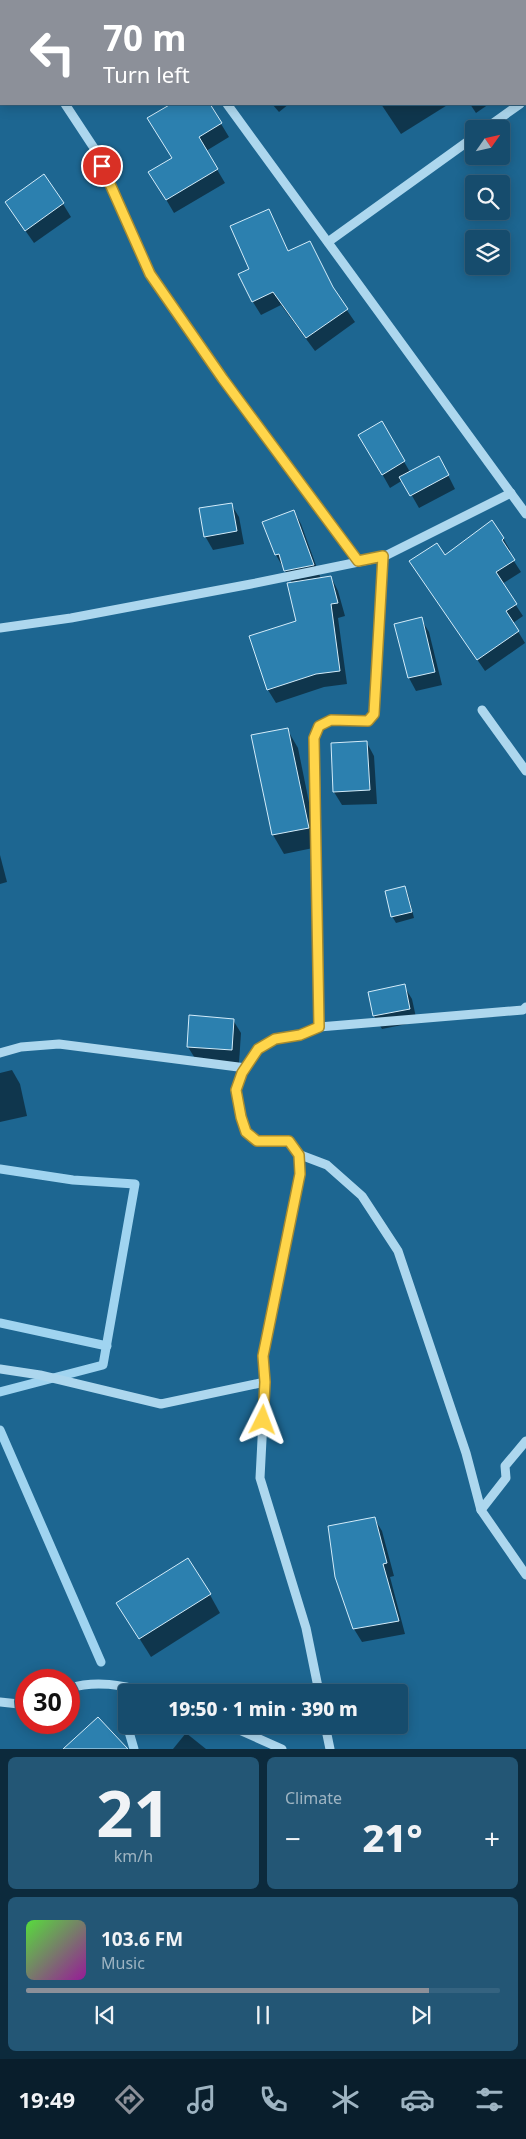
<!DOCTYPE html>
<html lang="en">
<head>
<meta charset="utf-8">
<style>
  body { margin:0; font-family:"Noto Sans",sans-serif; background:#235675; color:#f1f3f6; height:100vh; display:flex; flex-direction:column; font-size:19px; white-space:nowrap }
  * { box-sizing:border-box; margin:0 }
  p { font-size:16px; color:#9eb4c2 }
  .icon { flex:none; width:28px; height:28px; fill:none; stroke:currentColor; stroke-width:2; stroke-linecap:round; stroke-linejoin:round }
  .map { position:relative; height:1749px; overflow:hidden }
  .side { display:flex; flex-direction:column; gap:8px; padding:8px; background:#0c2a3c; flex:1 }
  .side>* { flex:none }
  .guide { position:absolute; left:0px; top:0px; width:526px; height:105px; box-shadow:0 2px 12px #0003,0 0 0 1px #356380; background:#8c9099; color:#fff; overflow:hidden }
  .needle { width:32px; rotate:56deg }
  .controls { position:absolute; left:465px; top:120px; display:grid; gap:10px }
  .controls a { display:grid; place-items:center; width:45px; height:45px; border-radius:5px; background:#164c6d; box-shadow:0 2px 12px #0003,0 0 0 1px #356380; font-size:25px }
  .speed { position:absolute; left:15px; top:1669px; display:flex; gap:10px; font-size:25px; font-weight:700; text-align:center }
  .speed>* { display:grid; place-content:center; width:65px; height:65px; border-radius:50%; background:#164c6d; box-shadow:0 2px 12px #0003,0 0 0 1px #356380; line-height:1 }
  .speed .limit { border:8px solid #d22; background:#fff; color:#111 }
  .pin { position:absolute; display:grid; place-items:center; width:42px; height:42px; color:#fff; margin:-21px; border:2px solid #fff; border-radius:50%; box-shadow:0 1px 5px #0007 }
  .me { position:absolute; width:55px; margin:-28px; rotate:3deg; stroke-linejoin:round; filter:drop-shadow(0 0 4px #0008) }
  .turn { display:flex; align-items:center; gap:18px; height:105px; padding:0 20px; font-size:22px }
  .turn .icon { width:65px; height:65px; stroke-width:2.5 }
  .turn b { display:block; font-size:35px; line-height:42px }
  .big { font-size:38px; font-weight:800; line-height:1.1 }
  .side .tile { flex:1; display:flex; flex-direction:column; justify-content:center; gap:8px; min-width:0; padding:0 18px; border-radius:8px; background:#235675 }
  .side .dial { align-items:center; gap:0 }
  .dial b { font-size:65px; line-height:1 }
  .song { display:flex; align-items:center; gap:15px }
  .cover { width:60px; height:60px; border-radius:8px; background:linear-gradient(135deg,hsl(110 70% 55%),hsl(300 70% 35%)) }
  .played { height:5px; border-radius:2px; background:linear-gradient(90deg,#8c9099 85%,#356380 85%) }
  .keys { display:flex; justify-content:space-around; direction:ltr }
  .heat { display:flex; justify-content:space-between; align-items:center; font-size:28px; direction:ltr }
  .side .tiles { flex:1; display:grid; gap:8px; grid-template-columns:1fr 1fr }
  .tile:last-child { grid-column:span 2 }
  .trip { position:absolute; left:118px; top:1684px; width:290px; height:50px; border-radius:5px; background:#164c6d; box-shadow:0 2px 12px #0003,0 0 0 1px #356380; font-weight:800; line-height:50px; text-align:center }
  .menu { display:flex; height:80px; justify-content:space-around; align-items:center; background:#091e2c; color:#9eb4c2 }
  .menu .icon { width:35px; height:35px }
  .menu .current { color:#8c9099 }
  .menu b { font-size:22px; color:#f1f3f6 }
  .map>svg:first-child { display:block }
  .shadow { fill:#0007 }
  .lines { fill:none; stroke-linecap:round; stroke-linejoin:round }
  .stream { stroke:#a0d4f0; stroke-width:9 }
  .building { fill:#2c80af; stroke:#d3ecfa }
  .minor { stroke:#add7ee; stroke-width:9 }
  .route-casing { stroke:#a68a30; stroke-width:12 }
  .route { stroke:#ffd54a; stroke-width:9 }
</style>
</head>
<body>
<div class="map">
<svg width="526" height="1749" viewBox="0 0 526 1749">
  <rect width="100%" height="100%" fill="#1d6691"/>
  <g class="shadow">
    <path d="M526 18V76H525V19Z"/>
    <path d="M173 104H209L229 137 206 151 225 183 174 213 150 172 173 159 149 118Z"/>
    <path d="M272 104H289L279 112Z"/>
    <path d="M381 104H449L401 134Z"/>
    <path d="M470 104H489L476 113Z"/>
    <path d="M6 203 63 204 71 217 34 243Z"/>
    <path d="M268 210 289 252 335 293 355 322 315 351 281 305 261 315 253 302Z"/>
    <path d="M381 422 410 472 446 471 455 489 419 508 403 480 390 488 360 435Z"/>
    <path d="M231 504 239 517 244 544 213 550 205 536Z"/>
    <path d="M294 511 301 524 321 579 331 577 338 591 345 616 338 618 347 684 324 687 276 703 268 690 251 637 297 622 292 583 276 555 263 522Z"/>
    <path d="M503 538 510 550 508 552 521 572 502 584 523 616 513 623 525 643 485 671 418 573 444 557Z"/>
    <path d="M421 619 429 632 442 685 416 691 409 678 396 625Z"/>
    <path d="M287 729 298 748 318 847 284 854 273 835 253 736Z"/>
    <path d="M367 743 374 756 377 804 342 805 334 792 332 744Z"/>
    <path d="M0 855 7 882 0 884Z"/>
    <path d="M404 887 408 894 414 918 396 923 392 916Z"/>
    <path d="M404 986 412 999 417 1022 382 1029 374 1016Z"/>
    <path d="M233 1020 241 1033 239 1063 196 1060 188 1047Z"/>
    <path d="M12 1070 20 1084 27 1116 0 1122V1073Z"/>
    <path d="M374 1518 382 1531 394 1576 390 1577 405 1634 362 1642 354 1629 337 1578Z"/>
    <path d="M210 1595 220 1613 151 1657 129 1622Z"/>
    <path d="M186 1733 206 1749H173Z"/>
  </g>
  <g class="lines">
    <g class="stream">
      <path d="M0 1169 73 1180 135 1184 103 1365 0 1392"/>
      <path d="M0 1323 107 1346"/>
      <path d="M0 1430 101 1662"/>
      <path d="M122 1705 126 1721"/>
      <path d="M127 1725 134 1749"/>
    </g>
  </g>
  <g class="building">
    <path d="M171 104H210L222 123 199 137 218 169 166 200 148 172 172 158 147 118Z"/>
    <path d="M44 174 64 203 25 231 5 202Z"/>
    <path d="M269 209 288 251 310 241 333 287 348 309 306 338 273 292 252 302 238 274 249 269 230 226Z"/>
    <path d="M382 421 405 461 382 475 358 435Z"/>
    <path d="M439 456 449 475 410 496 399 477Z"/>
    <path d="M232 503 237 531 204 537 199 508Z"/>
    <path d="M294 510 314 565 284 571 279 554 275 555 262 522Z"/>
    <path d="M492 520 504 538 502 540 515 560 496 572 517 604 506 611 519 631 477 660 409 561 437 543 445 555Z"/>
    <path d="M331 576 338 603 331 604 340 671 316 674 267 690 249 636 296 621 287 583Z"/>
    <path d="M422 617 435 672 408 678 394 624Z"/>
    <path d="M288 728 309 828 272 835 251 735Z"/>
    <path d="M367 741 370 790 333 792 331 743Z"/>
    <path d="M405 886 412 912 391 917 385 891Z"/>
    <path d="M405 984 410 1009 373 1016 368 992Z"/>
    <path d="M189 1015 234 1019 232 1050 187 1047Z"/>
    <path d="M375 1517 387 1563 383 1564 399 1621 353 1629 335 1577 328 1526Z"/>
    <path d="M188 1558 211 1594 139 1639 116 1603Z"/>
    <path d="M98 1717 128 1749H63Z"/>
  </g>
  <g class="lines">
    <g class="minor">
      <path d="M27 0V1"/>
      <path d="M151 0V1"/>
      <path d="M65 104 94 148 150 274 223 379 358 561"/>
      <path d="M227 104 526 514"/>
      <path d="M485 129 520 104"/>
      <path d="M328 242 474 137"/>
      <path d="M0 628 71 618 251 584 383 557 511 493"/>
      <path d="M482 710 526 771"/>
      <path d="M319 1027 523 1010 526 1007"/>
      <path d="M0 1053 21 1047 59 1044 246 1068"/>
      <path d="M298 1154 327 1165 362 1196 398 1251 466 1453 481 1510"/>
      <path d="M0 1369 40 1375 161 1404 265 1382"/>
      <path d="M526 1441 505 1466 506 1478 481 1510 526 1575"/>
      <path d="M69 1688C97 1680 121 1685 148 1692"/>
      <path d="M319 1692 306 1628 260 1478 265 1382 263 1356 300 1174 299 1155 289 1141H257L246 1132 241 1117 236 1090 242 1073 258 1049 275 1039 300 1035 319 1027 315 738 319 726 331 720 368 721 374 714 383 557"/>
      <path d="M0 1702 19 1704 26 1702"/>
      <path d="M228 1725 282 1749"/>
      <path d="M325 1725 330 1749"/>
    </g>
  </g>
  <g class="lines">
    <defs>
      <path id="route" d="M102 166 150 274 223 379 358 561 383 556 374 714 368 721 331 720 319 726 314 738 319 1027 300 1035 275 1039 258 1049 242 1073 236 1090 241 1117 246 1132 257 1141H289L299 1155 300 1174 263 1356 265 1382 263 1420"/>
    </defs>
    <use href="#route" class="route-casing"/>
    <use href="#route" class="route"/>
  </g>
</svg>
<div class="controls">
<a><svg class="needle" viewBox="-14 -14 28 28"><path d="M0-13l5 13h-10z" fill="#e53935"/><path d="M0 13l5-13h-10z" fill="#9eb4c2"/></svg></a>
<a><svg class="icon" aria-label="search" viewBox="0 0 24 24"><circle cx="10" cy="10" r="6"/><path d="M15 15l6 6"/></svg></a>
<a><svg class="icon" aria-label="layers" viewBox="0 0 24 24"><path d="M12 4l9 5-9 5-9-5zM3 14l9 5 9-5"/></svg></a>
</div>
<div class="speed"><div class="limit">30</div></div>
<div class="pin" style="left:102px;top:166px;background:#d93025"><svg class="icon" aria-label="arrive" viewBox="0 0 24 24"><path d="M6 21V4h12l-3 4 3 4H6"/></svg></div>
<svg class="me" style="left:263px;top:1420px" viewBox="-20 -20 40 40"><path d="M0-17L14 15 0 8-14 15z" fill="#ffd54a" stroke="#fff" stroke-width="4"/></svg>
<div class="trip">19:50 · 1 min · 390 m</div>
<div class="guide">
<div class="turn"><svg class="icon" aria-label="left" viewBox="0 0 24 24"><path d="M17 20v-9H6M10 6l-5 5 5 5"/></svg><div><b>70 m</b>Turn left</div></div>
</div>
</div>
<section class="side">
<div class="tiles">
<div class="tile dial"><b>21</b><p>km/h</p></div>
<div class="tile"><p>Climate</p>
<div class="heat"><a>−</a><b class="big">21°</b><a>+</a></div>
</div>
<div class="tile">
<div class="song"><i class="cover"></i><div><b>103.6 FM</b><p>Music</p></div></div>
<div class="played"></div>
<div class="keys"><svg class="icon" aria-label="previous" viewBox="0 0 24 24"><path d="M18 5L8 12l10 7zM5 5v14"/></svg><svg class="icon" aria-label="pause" viewBox="0 0 24 24"><path d="M8 5v14M16 5v14"/></svg><svg class="icon" aria-label="next" viewBox="0 0 24 24"><path d="M6 5l10 7-10 7zM19 5v14"/></svg></div>
</div>
</div>
</section>
<nav class="menu">
<b>19:49</b>
<svg class="icon current" aria-label="directions" viewBox="0 0 24 24"><path d="M12 3l9 9-9 9-9-9zM9 14v-3h6M13 9l2 2-2 2"/></svg>
<svg class="icon" aria-label="music" viewBox="0 0 24 24"><path d="M9 18V5l10-2v13"/><circle cx="6" cy="18" r="3"/><circle cx="16" cy="16" r="3"/></svg>
<svg class="icon" aria-label="phone" viewBox="0 0 24 24"><path d="M5 4h4l2 5-3 2q2 4 5 5l2-3 5 2v4C11 20 4 13 5 4z"/></svg>
<svg class="icon" aria-label="climate" viewBox="0 0 24 24"><path d="M12 3v18M4 7l16 10M4 17L20 7"/></svg>
<svg class="icon" aria-label="car" viewBox="0 0 24 24"><path d="M5 17H2v-5l4-1 3-4h7l3 4 3 1v5h-3M9 17h6M6 11h13"/><circle cx="7" cy="17" r="2"/><circle cx="17" cy="17" r="2"/></svg>
<svg class="icon" aria-label="filters" viewBox="0 0 24 24"><path d="M4 7h16M4 17h16"/><circle cx="9" cy="7" r="2"/><circle cx="15" cy="17" r="2"/></svg>
</nav>
</body>
</html>
